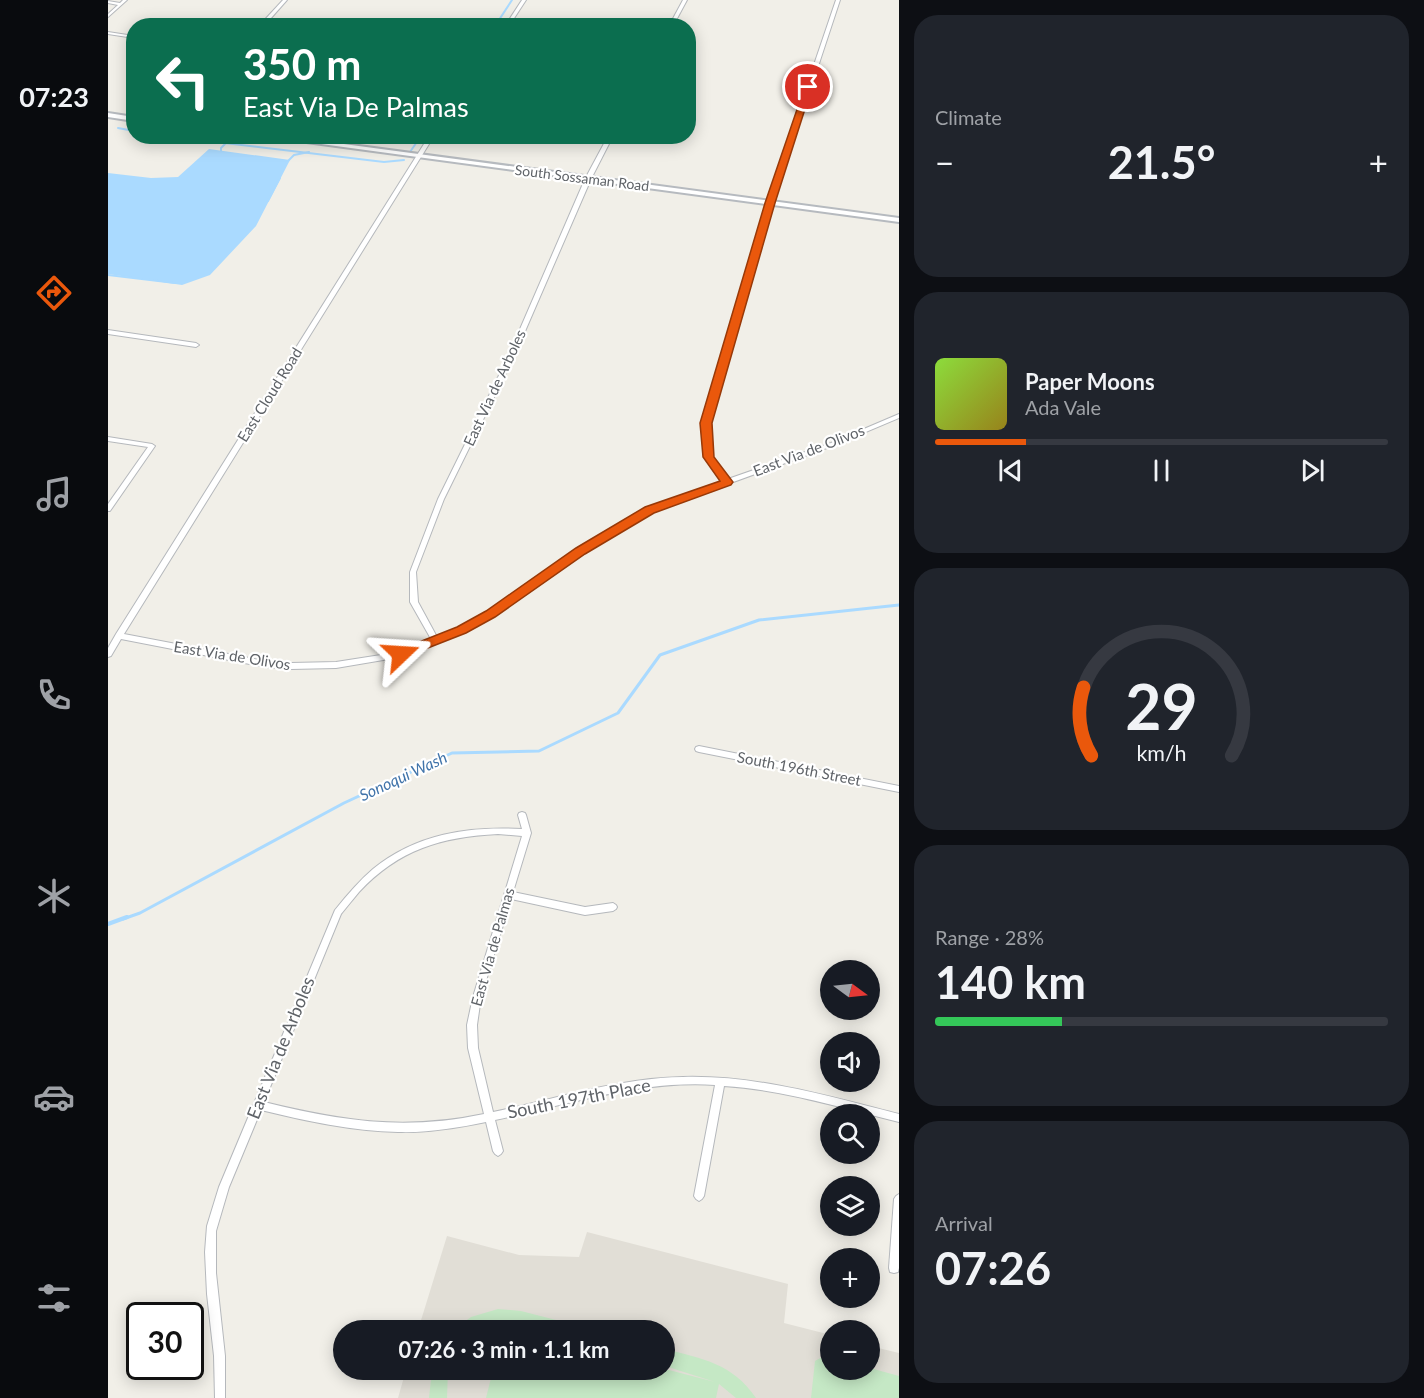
<!DOCTYPE html>
<html lang="en">
<head>
<meta charset="utf-8">
<style>
  body { margin:0; font-family:Lato,sans-serif; background:#20242c; color:#f1f3f6; height:100vh; display:flex; flex-direction:column; font-size:22px; white-space:nowrap }
  * { box-sizing:border-box; margin:0 }
  p { font-size:20px; color:#9ea1a6 }
  .icon { flex:none; width:33px; height:33px; fill:none; stroke:currentColor; stroke-width:2; stroke-linecap:round; stroke-linejoin:round }
  .map { position:relative; flex:1; overflow:hidden }
  .panel { display:flex; flex-direction:column; gap:15px; padding:15px; background:#0d0f14; width:525px }
  .panel>* { flex:none }
  .hud { position:absolute; left:18px; top:18px; width:570px; height:126px; border-radius:24px; box-shadow:0 3px 15px #0003; background:#0b6e4f; color:#fff; overflow:hidden }
  .needle { width:39px; rotate:105deg }
  .controls { position:absolute; left:712px; top:960px; display:grid; gap:12px }
  .controls a { display:grid; place-items:center; width:60px; height:60px; border-radius:50%; background:#171b24; box-shadow:0 3px 15px #0003; font-size:30px }
  .speed { position:absolute; left:18px; top:1302px; display:flex; gap:12px; font-size:30px; font-weight:700; text-align:center }
  .speed>* { display:grid; place-content:center; width:78px; height:78px; border-radius:50%; background:#171b24; box-shadow:0 3px 15px #0003; line-height:1 }
  .speed .limit { border:3px solid #111; border-radius:9px; background:#fff; color:#111 }
  .pin { position:absolute; display:grid; place-items:center; width:51px; height:51px; color:#fff; margin:-26px; border:3px solid #fff; border-radius:50%; box-shadow:0 2px 6px #0007 }
  .me { position:absolute; width:66px; margin:-33px; rotate:70deg; stroke-linejoin:round; filter:drop-shadow(0 0 4px #0008) }
  .turn { display:flex; align-items:center; gap:21px; height:126px; padding:0 18px; font-size:27px }
  .turn .icon { width:78px; height:78px; stroke-width:2.5 }
  .turn b { display:block; font-size:42px; line-height:51px }
  .big { font-size:45px; font-weight:700; line-height:1.1 }
  .panel .tile { flex:1; display:flex; flex-direction:column; justify-content:center; gap:9px; min-width:0; padding:0 21px; border-radius:24px; background:#20242c }
  .panel .dial { align-items:center; gap:0 }
  .dial svg { height:156px; overflow:visible; fill:none; stroke:#363941; stroke-width:7; stroke-linecap:round; text-anchor:middle }
  .dial text { fill:#f1f3f6; stroke:none }
  .song { display:flex; align-items:center; gap:18px }
  .cover { width:72px; height:72px; border-radius:9px; background:linear-gradient(135deg,hsl(90 70% 55%),hsl(50 70% 35%)) }
  .played { height:6px; border-radius:3px; background:linear-gradient(90deg,#ea580c 20%,#363941 20%) }
  .keys { display:flex; justify-content:space-around; direction:ltr }
  .heat { display:flex; justify-content:space-between; align-items:center; font-size:33px; direction:ltr }
  .charge { height:9px; border-radius:4px; background:linear-gradient(90deg,#34c759 28%,#363941 0) }
  .trip { position:absolute; left:225px; top:1320px; width:342px; height:60px; border-radius:30px; background:#171b24; box-shadow:0 3px 15px #0003; font-weight:700; line-height:60px; text-align:center }
  main { display:flex; flex:1; min-height:0 }
  .menu { display:flex; flex-direction:column; width:108px; justify-content:space-around; align-items:center; background:#090b0e; color:#9ea1a6 }
  .menu .icon { width:42px; height:42px }
  .menu .on { color:#ea580c }
  .menu b { font-size:27px; color:#f1f3f6 }
  .map>svg:first-child { display:block }
  .education { fill:#e1ded6 }
  .green { fill:#c5e8c5 }
  .water { fill:#aadaff }
  .lines { fill:none; stroke-linecap:round; stroke-linejoin:round }
  .stream-far2 { stroke:#aadaff; stroke-width:2 }
  .stream-far1 { stroke:#aadaff; stroke-width:3 }
  .stream { stroke:#aadaff; stroke-width:4 }
  .street-casing { stroke:#b5b8bc; stroke-width:2 }
  .secondary-casing { stroke:#b6babf; stroke-width:4 }
  .street { fill:#fff; fill-rule:evenodd }
  .secondary { fill:#fff; fill-rule:evenodd }
  .route { fill:#ea580c; stroke:#983908; stroke-width:1.5 }
  .labels { text-anchor:middle; stroke-width:4.5; stroke-linejoin:round; paint-order:stroke }
  .far-street-label { font-size:14px; fill:#5f6368; stroke:#fff }
  .street-label { font-size:15px; fill:#5f6368; stroke:#fff }
  .water-label { font-size:16px; font-style:italic; fill:#4174aa; stroke:#fff }
  .near-street-label { font-size:18px; fill:#5f6368; stroke:#fff }
</style>
</head>
<body>
<main>
<nav class="menu">
<b>07:23</b>
<svg class="icon on" aria-label="directions" viewBox="0 0 24 24"><path d="M12 3l9 9-9 9-9-9zM9 14v-3h6M13 9l2 2-2 2"/></svg>
<svg class="icon" aria-label="music" viewBox="0 0 24 24"><path d="M9 18V5l10-2v13"/><circle cx="6" cy="18" r="3"/><circle cx="16" cy="16" r="3"/></svg>
<svg class="icon" aria-label="phone" viewBox="0 0 24 24"><path d="M5 4h4l2 5-3 2q2 4 5 5l2-3 5 2v4C11 20 4 13 5 4z"/></svg>
<svg class="icon" aria-label="climate" viewBox="0 0 24 24"><path d="M12 3v18M4 7l16 10M4 17L20 7"/></svg>
<svg class="icon" aria-label="car" viewBox="0 0 24 24"><path d="M5 17H2v-5l4-1 3-4h7l3 4 3 1v5h-3M9 17h6M6 11h13"/><circle cx="7" cy="17" r="2"/><circle cx="17" cy="17" r="2"/></svg>
<svg class="icon" aria-label="filters" viewBox="0 0 24 24"><path d="M4 7h16M4 17h16"/><circle cx="9" cy="7" r="2"/><circle cx="15" cy="17" r="2"/></svg>
</nav>
<div class="map">
<svg width="791" height="1398" viewBox="0 0 791 1398">
  <rect width="100%" height="100%" fill="#f1efe8"/>
  <path class="education" d="M479 1232 680 1284 676 1323 723 1335V1370H762V1346L791 1353V1398H290L298 1370H556V1330H310L339 1236 411 1255 471 1257Z"/>
  <g class="green">
    <path d="M390 1309 413 1311 487 1330H423L398 1325 414 1330H395V1325L374 1330H345L363 1317Z"/>
    <path d="M557 1349C595 1359 624 1363 648 1398H628L611 1384 608 1398H378L385 1370 557 1369 607 1382 557 1366Z"/>
    <path d="M716 1356 723 1358V1370L762 1368 791 1376V1398H703L707 1361Z"/>
    <path d="M324 1370H340L339 1398H321Z"/>
  </g>
  <path class="water" d="M101 149 182 160 148 226 102 275 74 285 0 274V173L43 178 70 177Z"/>
  <g class="lines">
    <g class="stream-far2">
      <path d="M387 26 404 0"/>
      <path d="M10 128 26 131"/>
      <path d="M58 136 276 162 296 160"/>
      <path d="M302 152 313 136"/>
      <path d="M113 154V148L118 143"/>
      <path d="M178 163 186 155 201 152"/>
      <path d="M160 201 172 178"/>
      <path d="M0 275 67 283"/>
    </g>
    <path class="stream-far1" d="M15 919 32 913 236 803 344 753 431 751 510 713 552 655 651 620 791 605"/>
    <path class="stream" d="M0 924 19 917"/>
    <defs>
      <g id="street">
        <path d="M15 0H19L0 17V14L10 5 0 3V1L12 3Z"/>
        <path d="M175 0H179L156 26H151Z"/>
        <path d="M414 0H418L401 26H397Z"/>
        <path d="M575 0H579L565 26H561Z"/>
        <path d="M728 0H732L665 203 601 423 603 457 620 479 723 443 791 414V418L727 445 543 512 474 553 385 616 357 632 293 657 228 668 183 669 157 667 13 639 3 656 0 657V648L8 634 321 136H326L16 634 157 661 183 663 228 662 292 652 323 639 302 602V572L330 499 399 359 477 179 500 136H505L483 179 405 359 336 499 308 572 310 602 329 637 351 628 379 612 470 549 539 508 615 481 597 457 595 423 659 203Z"/>
        <path d="M0 32 26 36V38L0 34Z"/>
        <path d="M0 330 88 343 91 345 88 347 0 334Z"/>
        <path d="M0 437 44 444 47 446 2 511H0V504L40 447 0 441Z"/>
        <path d="M591 746 791 786V792L591 752 588 751 587 749 588 747Z"/>
        <path d="M414 812 417 813 418 815 423 833 405 892 477 907 505 903 508 905 509 907 508 909 505 911 477 915 403 899 373 997 369 1025 370 1048 385 1112C448 1099 510 1078 575 1077 649 1075 720 1096 791 1114V1122C734 1108 676 1090 616 1086L596 1196 594 1199 591 1201 588 1199 586 1196 607 1085C532 1080 459 1105 387 1120L395 1151 393 1154 390 1156 387 1154 385 1151 378 1122C349 1128 320 1133 290 1132 244 1131 198 1121 153 1110L121 1187 108 1231V1273L117 1356V1398H107L106 1356 99 1294 97 1252 99 1226 111 1187 227 910C239 895 251 881 265 869 308 834 360 826 414 829L410 815 411 813ZM390 834 414 836 365 997 359 1025 360 1048 376 1114C296 1131 234 1121 156 1102L233 914C239 907 245 899 251 892 291 849 334 837 390 834Z"/>
        <path d="M791 1194V1268L790 1272 786 1273 782 1272 781 1268 786 1199 788 1196Z"/>
      </g>
      <g id="secondary">
        <path d="M0 113 26 117V121L0 117Z"/>
        <path d="M154 136H176L791 218V222Z"/>
      </g>
    </defs>
    <use href="#street" class="street-casing"/>
    <use href="#secondary" class="secondary-casing"/>
    <use href="#street" class="street"/>
    <use href="#secondary" class="secondary"/>
  </g>
  <path class="route" d="M697 86 704 87 667 203 604 423 606 457 625 482 623 485 546 513 477 554 387 617 358 633 297 657H288L286 654 288 651 349 627 378 611 468 548 537 507 612 481 595 457 592 423 657 203Z"/>
  <g class="labels">
    <g class="far-street-label">
      <text transform="translate(474 178) rotate(7)" y="5">South Sossaman Road</text>
    </g>
    <g class="street-label">
      <text transform="translate(387 388) rotate(-65)" y="5">East Via de Arboles</text>
      <text transform="translate(162 395) rotate(-58)" y="5">East Cloud Road</text>
      <text transform="translate(701 451) rotate(-21)" y="5">East Via de Olivos</text>
      <text transform="translate(124 656) rotate(9)" y="5">East Via de Olivos</text>
      <text transform="translate(691 769) rotate(11)" y="5">South 196th Street</text>
      <text transform="translate(385 947) rotate(-74)" y="5">East Via de Palmas</text>
    </g>
    <g class="water-label">
      <text transform="translate(295 776) rotate(-25)" y="6">Sonoqui Wash</text>
    </g>
    <g class="near-street-label">
      <text transform="translate(173 1048) rotate(-68)" y="6">East Via de Arboles</text>
      <text transform="translate(471 1099) rotate(-11)" y="6">South 197th Place</text>
    </g>
  </g>
</svg>
<div class="controls">
<a><svg class="needle" viewBox="-14 -14 28 28"><path d="M0-13l5 13h-10z" fill="#e53935"/><path d="M0 13l5-13h-10z" fill="#9ea1a6"/></svg></a>
<a><svg class="icon" aria-label="sound" viewBox="0 0 24 24"><path d="M4 9h4l5-4v14l-5-4H4zM17 9q2 3 0 6"/></svg></a>
<a><svg class="icon" aria-label="search" viewBox="0 0 24 24"><circle cx="10" cy="10" r="6"/><path d="M15 15l6 6"/></svg></a>
<a><svg class="icon" aria-label="layers" viewBox="0 0 24 24"><path d="M12 4l9 5-9 5-9-5zM3 14l9 5 9-5"/></svg></a>
<a>+</a>
<a>−</a>
</div>
<div class="speed"><div class="limit">30</div></div>
<div class="pin" style="left:700px;top:87px;background:#d93025"><svg class="icon" aria-label="arrive" viewBox="0 0 24 24"><path d="M6 21V4h12l-3 4 3 4H6"/></svg></div>
<svg class="me" style="left:293px;top:654px" viewBox="-20 -20 40 40"><path d="M0-17L14 15 0 8-14 15z" fill="#ea580c" stroke="#fff" stroke-width="4"/></svg>
<div class="trip">07:26 · 3 min · 1.1 km</div>
<div class="hud">
<div class="turn"><svg class="icon" aria-label="left" viewBox="0 0 24 24"><path d="M17 20v-9H6M10 6l-5 5 5 5"/></svg><div><b>350 m</b>East Via De Palmas</div></div>
</div>
</div>
<section class="panel">
<div class="tile"><p>Climate</p>
<div class="heat"><a>−</a><b class="big">21.5°</b><a>+</a></div>
</div>
<div class="tile">
<div class="song"><i class="cover"></i><div><b>Paper Moons</b><p>Ada Vale</p></div></div>
<div class="played"></div>
<div class="keys"><svg class="icon" aria-label="previous" viewBox="0 0 24 24"><path d="M18 5L8 12l10 7zM5 5v14"/></svg><svg class="icon" aria-label="pause" viewBox="0 0 24 24"><path d="M8 5v14M16 5v14"/></svg><svg class="icon" aria-label="next" viewBox="0 0 24 24"><path d="M6 5l10 7-10 7zM19 5v14"/></svg></div>
</div>
<div class="tile dial"><svg viewBox="0 0 100 80">
<path d="M14 69A42 42 0 1 1 86 69"/>
<path d="M14 69A42 42 0 0 1 10 34" stroke="#ea580c"/>
<text x="50" y="56" font-size="32" font-weight="700">29</text>
<text x="50" y="72" font-size="11">km/h</text>
</svg></div>
<div class="tile"><p>Range · 28%</p><b class="big">140 km</b><div class="charge"></div></div>
<div class="tile"><p>Arrival</p><b class="big">07:26</b></div>
</section>
</main>
</body>
</html>
